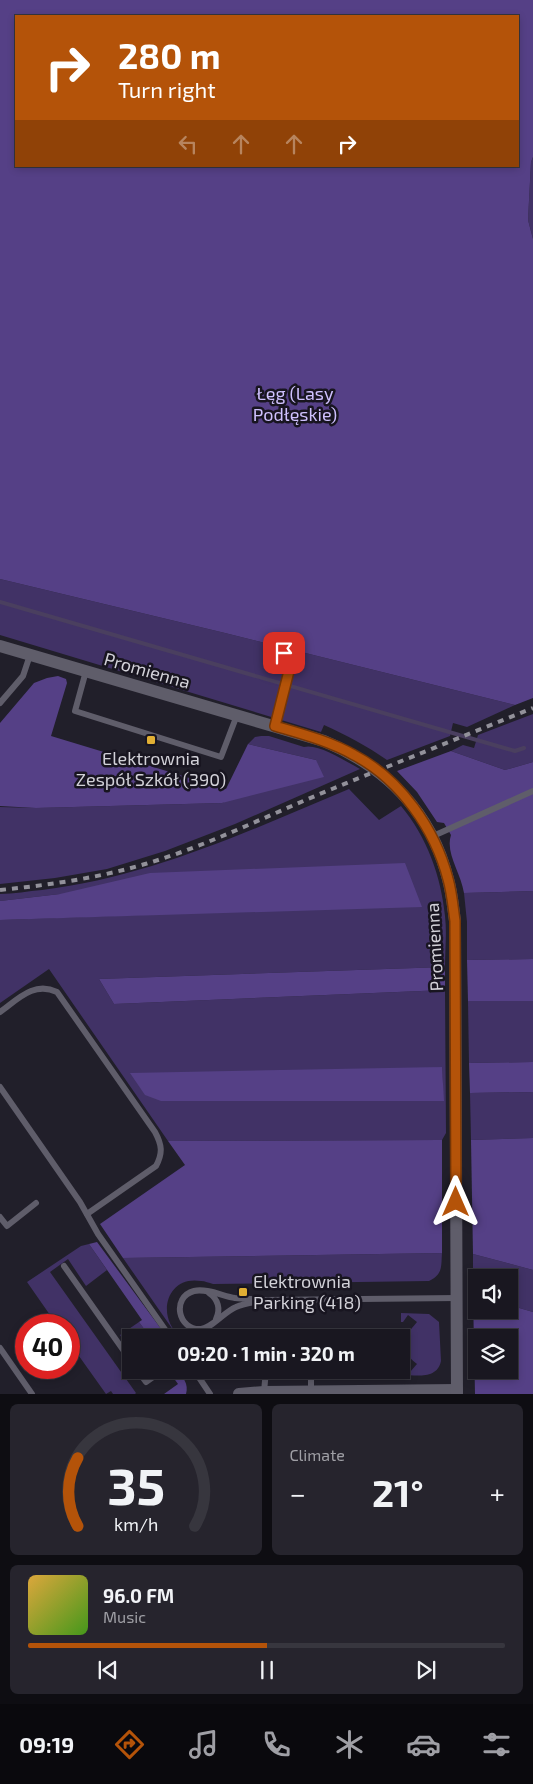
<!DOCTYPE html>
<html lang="en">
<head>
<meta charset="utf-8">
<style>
  body { margin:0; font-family:"Exo 2",sans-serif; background:#26242d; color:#f1f3f6; height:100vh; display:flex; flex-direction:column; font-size:19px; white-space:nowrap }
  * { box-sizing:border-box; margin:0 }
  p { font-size:16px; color:#9f9fa5 }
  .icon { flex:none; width:28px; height:28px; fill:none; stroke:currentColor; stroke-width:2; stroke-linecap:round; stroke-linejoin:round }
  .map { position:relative; height:1394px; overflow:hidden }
  .sheet { display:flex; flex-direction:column; gap:10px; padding:10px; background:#0e0d12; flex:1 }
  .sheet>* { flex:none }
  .top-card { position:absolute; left:15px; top:15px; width:504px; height:152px; border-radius:0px; box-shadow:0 2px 8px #0003,0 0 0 1px #37363e; background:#b45309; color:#fff; overflow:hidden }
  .fabs { position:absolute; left:468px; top:1269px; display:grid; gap:10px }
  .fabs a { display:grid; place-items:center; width:50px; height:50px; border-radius:0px; background:#191720; box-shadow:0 2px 8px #0003,0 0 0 1px #37363e; font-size:25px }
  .speed { position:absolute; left:15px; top:1314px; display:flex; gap:10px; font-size:25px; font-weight:700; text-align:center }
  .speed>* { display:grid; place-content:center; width:65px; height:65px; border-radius:50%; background:#191720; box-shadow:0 2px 8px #0003,0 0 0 1px #37363e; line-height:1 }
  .speed .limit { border:8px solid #d22; background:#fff; color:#111 }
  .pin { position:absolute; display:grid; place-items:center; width:42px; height:42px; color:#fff; margin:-21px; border-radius:10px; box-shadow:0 2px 8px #0006 }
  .me { position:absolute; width:55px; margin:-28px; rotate:0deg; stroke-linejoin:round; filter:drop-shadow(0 0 4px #0008) }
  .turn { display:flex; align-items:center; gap:18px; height:105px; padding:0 20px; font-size:22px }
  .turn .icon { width:65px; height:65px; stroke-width:2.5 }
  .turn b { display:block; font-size:35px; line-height:42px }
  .lanes { display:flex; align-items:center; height:48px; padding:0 20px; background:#0003; justify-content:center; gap:25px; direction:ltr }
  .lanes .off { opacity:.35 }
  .big { font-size:38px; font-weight:700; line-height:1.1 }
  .sheet .card { flex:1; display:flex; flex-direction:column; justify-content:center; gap:8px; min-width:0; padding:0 18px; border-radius:8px; background:#26242d }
  .sheet .dial { align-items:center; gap:0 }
  .dial svg { height:130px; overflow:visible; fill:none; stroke:#37363e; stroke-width:7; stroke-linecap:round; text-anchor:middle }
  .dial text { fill:#f1f3f6; stroke:none }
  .song { display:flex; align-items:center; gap:15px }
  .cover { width:60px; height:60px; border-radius:8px; background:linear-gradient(135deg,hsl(40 70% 55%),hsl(100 70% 35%)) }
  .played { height:5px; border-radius:2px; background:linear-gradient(90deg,#b45309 50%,#37363e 50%) }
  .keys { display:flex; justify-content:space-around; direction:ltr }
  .heat { display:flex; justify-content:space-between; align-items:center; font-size:28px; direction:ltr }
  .sheet .tiles { flex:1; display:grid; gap:10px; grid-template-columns:1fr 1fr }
  .card:last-child { grid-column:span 2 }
  .trip { position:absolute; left:122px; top:1329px; width:288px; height:50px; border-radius:0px; background:#191720; box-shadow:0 2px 8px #0003,0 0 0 1px #37363e; font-weight:700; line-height:50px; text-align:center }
  .tabs { display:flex; height:80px; justify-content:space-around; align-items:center; background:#0a090d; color:#9f9fa5 }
  .tabs .icon { width:35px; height:35px }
  .tabs .active { color:#b45309 }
  .tabs b { font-size:22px; color:#f1f3f6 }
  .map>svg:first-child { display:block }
  .green { fill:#413266; fill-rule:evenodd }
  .forest { fill:#554086; fill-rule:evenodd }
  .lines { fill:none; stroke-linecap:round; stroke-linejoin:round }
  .stream { stroke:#4a3f5f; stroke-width:4 }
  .service { stroke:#5f5d6a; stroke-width:6 }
  .minor { stroke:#5f5d6a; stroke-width:12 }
  .tertiary { stroke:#5f5d6a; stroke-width:12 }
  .rail { stroke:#92919a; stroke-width:4; stroke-dasharray:6 6; stroke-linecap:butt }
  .route-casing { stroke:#753606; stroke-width:12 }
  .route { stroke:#b45309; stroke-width:9 }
  .poi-dot { fill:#e1af34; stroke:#181520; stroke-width:2 }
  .labels { text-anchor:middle; stroke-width:5; stroke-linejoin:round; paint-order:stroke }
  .park-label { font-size:18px; fill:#cfc1fe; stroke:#181520 }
  .street-label { font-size:18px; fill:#d2d1d8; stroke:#181520 }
  .poi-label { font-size:18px; fill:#d2d1d8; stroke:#181520 }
</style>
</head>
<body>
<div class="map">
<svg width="533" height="1394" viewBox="0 0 533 1394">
  <rect width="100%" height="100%" fill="#211f2a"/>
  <g class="green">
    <path d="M533 157V239L528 220 531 162Z"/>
    <path d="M0 579 225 633 515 705 467 727 453 723 450 736 387 760C367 746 346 735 324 725L321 732 0 635Z"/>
    <path d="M533 714V762L505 770 451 751 463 745 474 748 478 735Z"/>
    <path d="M261 736H269L304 747C318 743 347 762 360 769L235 824 165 851 107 869 55 878 0 884V807L36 808 222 803 316 760 248 744 255 737Z"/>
    <path d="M349 789 379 820 401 806C427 837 441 876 445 916 447 933 445 950 445 967L99 979 114 1004 445 990 446 1133 442 1140 168 1141 49 969 0 1003V920L143 915 60 894 0 901V894C14 894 28 891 42 890 150 877 249 831 349 789ZM442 1067 443 1101H161Z"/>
    <path d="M533 891V959L467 960V922L464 893Z"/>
    <path d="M468 1001H533V1062L469 1063Z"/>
    <path d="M533 1092V1138L471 1140 470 1093Z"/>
    <path d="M89 1244 107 1270 86 1286 68 1259 50 1272 136 1393 135 1394H113L111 1391 106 1394 69 1342V1325H57L27 1282 81 1246Z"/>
    <path d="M442 1253C441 1267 443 1274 429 1281L213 1284C209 1283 205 1281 201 1281 166 1275 155 1318 182 1338L178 1337 123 1258Z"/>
    <path d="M473 1254 533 1270V1312L509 1305V1278H476V1296L473 1295Z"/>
    <path d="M401 1313 429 1314 439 1322 441 1361C437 1380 416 1375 402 1375L401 1366 410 1372 417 1364C396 1347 401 1341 417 1322L408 1315 403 1322H401Z"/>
    <path d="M139 1322 150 1337 131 1338V1352L120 1335Z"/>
  </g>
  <g class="forest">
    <path d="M0 0H533V157L531 162 528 220 533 239V698L515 705 225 633 0 579ZM16 16H518V166H16Z"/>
    <path d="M58 676 66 679 67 683 51 736 226 789 248 744 316 760 324 777 222 803 36 808 0 806V723L34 683 47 678Z"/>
    <path d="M451 751 505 770 533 762V891L464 893C461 873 445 853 451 835L444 823 437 822 417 792 397 771Z"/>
    <path d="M405 863 422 907 0 920V901L60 894 150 873Z"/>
    <path d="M533 959V1001H468L467 960Z"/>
    <path d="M445 967V990L114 1004 99 979Z"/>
    <path d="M533 1062V1092L470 1093 469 1063Z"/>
    <path d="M442 1067 444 1101H161L145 1095 130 1073Z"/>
    <path d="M533 1138V1270L473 1254 471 1140Z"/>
    <path d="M442 1140V1253L123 1258 100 1224 185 1165 168 1141Z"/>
    <path d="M97 1242 167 1337H150L139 1322 142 1320 89 1244Z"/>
    <path d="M473 1295 476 1296V1310H509V1305L533 1312V1394H475ZM476 1338H509V1370H476Z"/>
    <path d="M175 1370H177C183 1377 189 1384 186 1394H164L178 1384 170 1373Z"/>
  </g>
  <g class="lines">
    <path class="stream" d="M0 602 515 751 524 748"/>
    <g class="service">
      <path d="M86 671 75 711 221 757 237 715"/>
      <path d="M0 703 23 676 30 655"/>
      <path d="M275 726 290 667 278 639"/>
      <path d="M431 837 533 791"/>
      <path d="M0 1012C18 999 34 981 57 992L155 1132C162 1145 163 1153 156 1166L87 1214"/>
      <path d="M0 1087 80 1202 98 1234 171 1338"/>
      <path d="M0 1217 7 1226 36 1203"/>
      <path d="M64 1266 131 1361"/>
      <path d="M209 1293C218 1299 221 1309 216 1319"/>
      <path d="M266 1300C256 1302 245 1303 236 1307 224 1312 212 1328 201 1329 178 1331 171 1297 194 1291 206 1288 223 1296 235 1298 245 1299 256 1299 266 1300L457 1298"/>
      <path d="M0 1348 32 1394"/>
      <path d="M137 1370 146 1382 163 1370"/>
      <path d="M194 1370 210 1394"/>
      <path d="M311 1370V1391"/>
      <path d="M264 1392 266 1370"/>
    </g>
    <path class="minor" d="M239 1394 264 1392 457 1390"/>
    <path class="tertiary" d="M0 646 324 741C386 767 431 812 448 879 452 893 453 907 455 921L457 1394"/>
    <path class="rail" d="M0 890C49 885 98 878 145 864 210 845 270 814 332 789 399 762 466 735 533 708"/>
  </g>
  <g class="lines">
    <defs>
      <path id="route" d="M284 653 290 667 275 726C302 734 329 741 354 755 400 779 435 829 448 879 452 893 453 907 455 921L456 1202"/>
    </defs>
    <use href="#route" class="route-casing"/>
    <use href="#route" class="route"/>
  </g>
  <g class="poi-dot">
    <rect x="146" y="735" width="10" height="10" rx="2.5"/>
    <rect x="238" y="1287" width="10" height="10" rx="2.5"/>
  </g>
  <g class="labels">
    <g class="park-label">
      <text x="295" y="400">Łęg (Lasy<tspan x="295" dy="21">Podłęskie)</tspan></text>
    </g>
    <g class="street-label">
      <text transform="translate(147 671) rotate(16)" y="6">Promienna</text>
      <text transform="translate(435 947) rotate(-93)" y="6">Promienna</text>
    </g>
    <g class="poi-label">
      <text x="151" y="765">Elektrownia<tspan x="151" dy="21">Zespół Szkół (390)</tspan></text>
      <text x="253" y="1288" text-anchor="start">Elektrownia<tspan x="253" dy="21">Parking (418)</tspan></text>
    </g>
  </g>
</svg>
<div class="fabs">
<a><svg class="icon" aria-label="sound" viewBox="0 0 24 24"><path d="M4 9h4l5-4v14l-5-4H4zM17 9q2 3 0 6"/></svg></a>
<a><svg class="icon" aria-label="layers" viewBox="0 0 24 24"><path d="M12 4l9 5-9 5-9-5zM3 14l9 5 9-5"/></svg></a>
</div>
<div class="speed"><div class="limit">40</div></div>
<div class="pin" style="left:284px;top:653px;background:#d93025"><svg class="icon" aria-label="arrive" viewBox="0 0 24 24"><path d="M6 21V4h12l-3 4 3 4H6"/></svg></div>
<svg class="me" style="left:456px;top:1202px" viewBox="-20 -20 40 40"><path d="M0-17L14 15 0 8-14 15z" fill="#b45309" stroke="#fff" stroke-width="4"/></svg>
<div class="trip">09:20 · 1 min · 320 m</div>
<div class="top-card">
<div class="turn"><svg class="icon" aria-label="right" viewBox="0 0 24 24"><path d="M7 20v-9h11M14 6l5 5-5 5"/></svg><div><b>280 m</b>Turn right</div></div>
<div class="lanes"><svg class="icon off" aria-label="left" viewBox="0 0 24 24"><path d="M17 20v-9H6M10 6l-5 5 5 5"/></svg><svg class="icon off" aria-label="ahead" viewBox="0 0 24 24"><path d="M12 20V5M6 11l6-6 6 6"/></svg><svg class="icon off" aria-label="ahead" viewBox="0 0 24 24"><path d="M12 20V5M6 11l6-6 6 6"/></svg><svg class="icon" aria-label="right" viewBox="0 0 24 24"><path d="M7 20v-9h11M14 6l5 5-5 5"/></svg></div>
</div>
</div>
<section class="sheet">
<div class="tiles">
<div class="card dial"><svg viewBox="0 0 100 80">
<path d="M14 69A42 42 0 1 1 86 69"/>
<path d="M14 69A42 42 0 0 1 14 27" stroke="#b45309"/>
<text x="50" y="56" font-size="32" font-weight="700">35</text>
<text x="50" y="72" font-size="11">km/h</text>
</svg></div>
<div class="card"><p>Climate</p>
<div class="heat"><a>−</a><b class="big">21°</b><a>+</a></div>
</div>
<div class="card">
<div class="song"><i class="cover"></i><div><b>96.0 FM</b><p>Music</p></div></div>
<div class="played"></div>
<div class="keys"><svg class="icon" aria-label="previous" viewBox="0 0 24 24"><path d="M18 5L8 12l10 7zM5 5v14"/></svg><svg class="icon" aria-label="pause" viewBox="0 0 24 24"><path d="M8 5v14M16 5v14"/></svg><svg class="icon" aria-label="next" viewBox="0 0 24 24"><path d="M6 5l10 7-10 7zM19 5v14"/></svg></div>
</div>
</div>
</section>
<nav class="tabs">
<b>09:19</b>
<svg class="icon active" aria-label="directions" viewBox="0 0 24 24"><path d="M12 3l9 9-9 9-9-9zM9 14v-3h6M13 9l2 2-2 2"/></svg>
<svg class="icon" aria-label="music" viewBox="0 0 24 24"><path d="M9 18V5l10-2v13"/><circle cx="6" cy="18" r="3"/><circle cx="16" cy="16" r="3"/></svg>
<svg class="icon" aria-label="phone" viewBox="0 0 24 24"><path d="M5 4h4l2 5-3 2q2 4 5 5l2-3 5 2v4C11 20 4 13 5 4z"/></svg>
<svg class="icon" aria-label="climate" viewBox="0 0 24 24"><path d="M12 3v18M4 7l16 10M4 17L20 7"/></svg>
<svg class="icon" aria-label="car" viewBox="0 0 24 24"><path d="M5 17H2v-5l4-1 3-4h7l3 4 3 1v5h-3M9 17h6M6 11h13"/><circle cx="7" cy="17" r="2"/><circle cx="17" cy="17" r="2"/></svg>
<svg class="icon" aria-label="filters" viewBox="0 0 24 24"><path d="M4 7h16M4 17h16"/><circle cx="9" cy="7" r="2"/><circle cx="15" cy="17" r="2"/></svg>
</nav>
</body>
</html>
